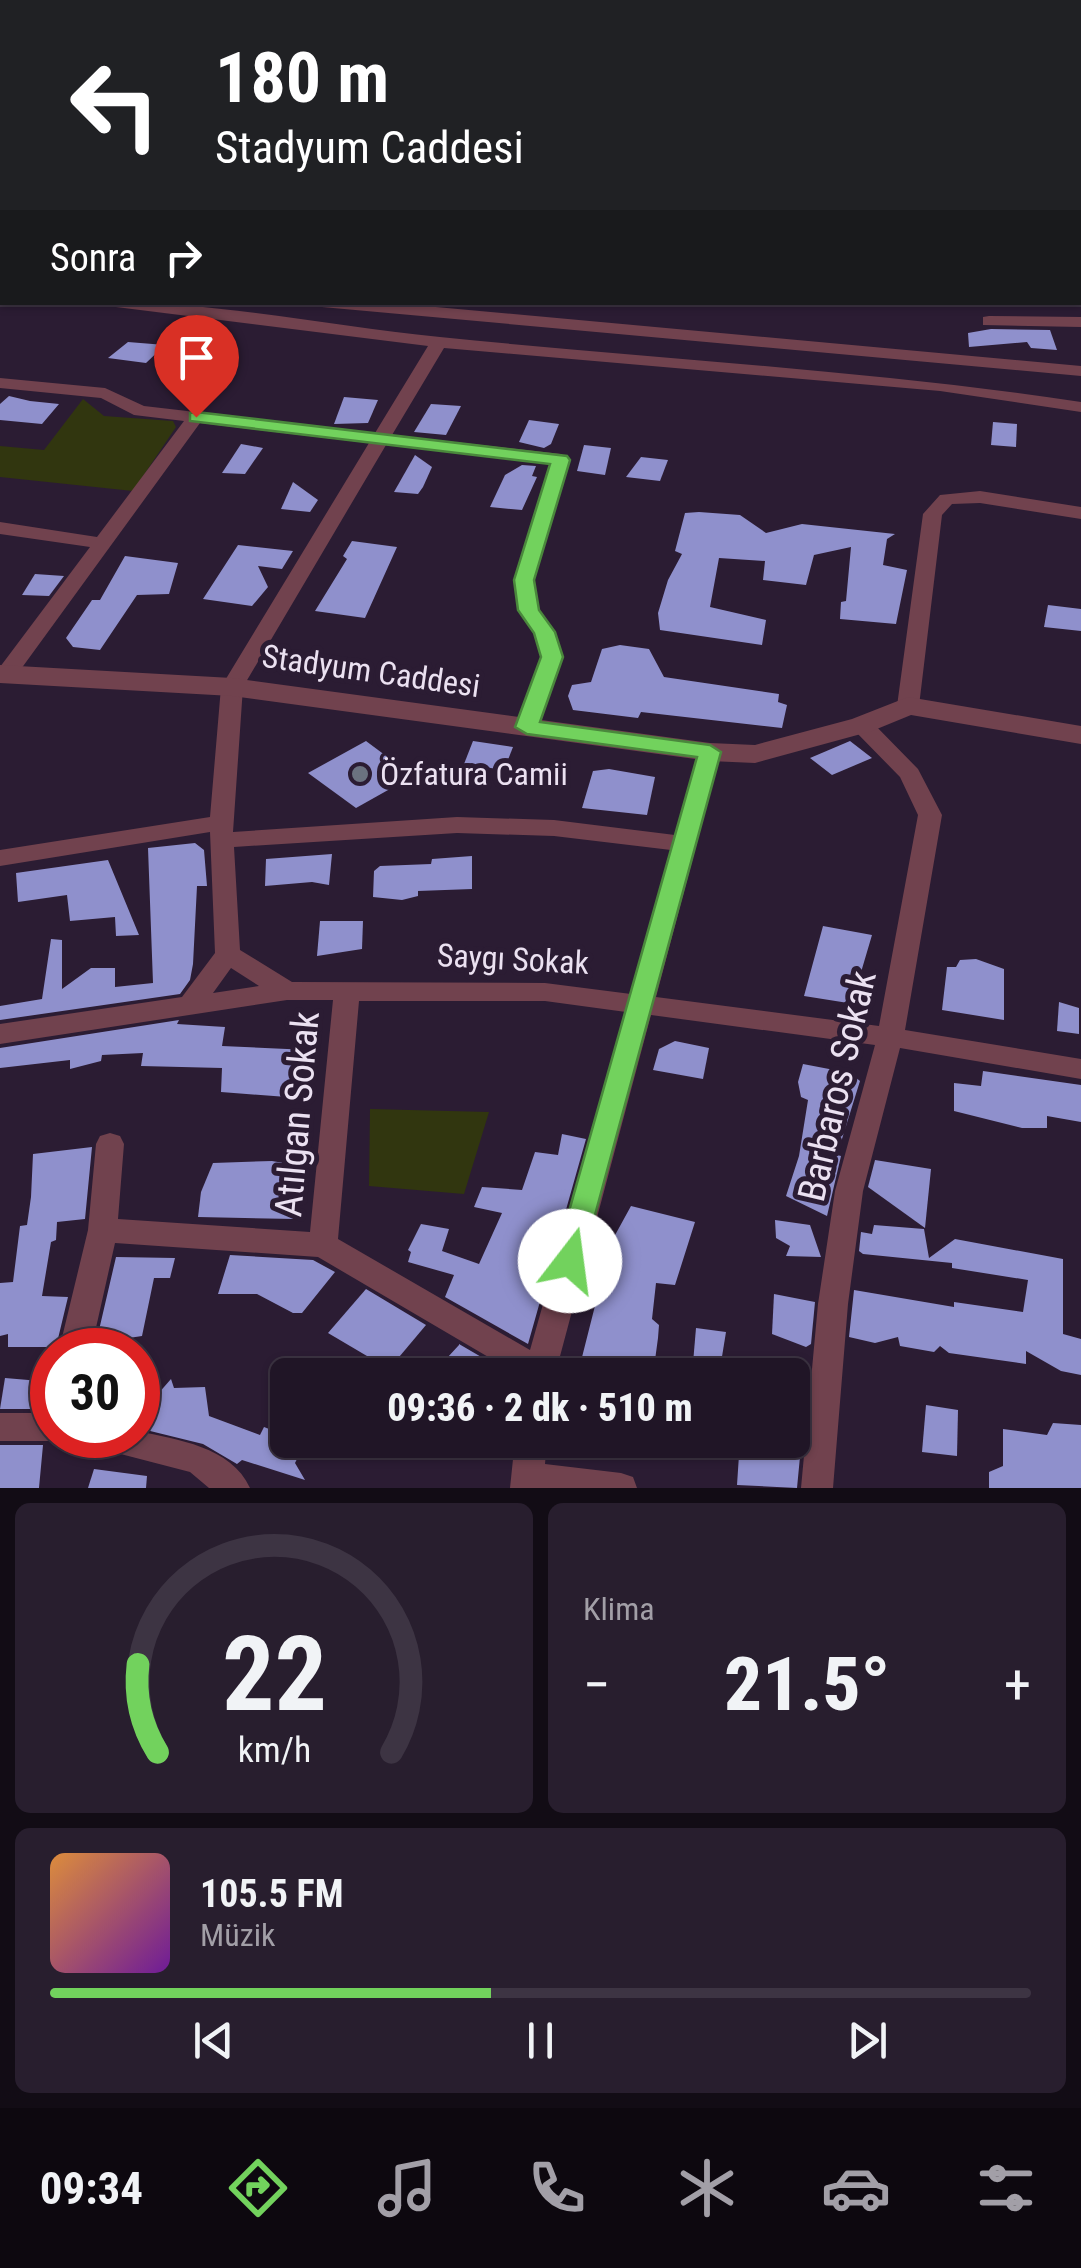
<!DOCTYPE html>
<html lang="tr">
<head>
<meta charset="utf-8">
<style>
  body { margin:0; font-family:"Roboto Condensed",sans-serif; background:#281e2e; color:#f1f3f6; height:100vh; display:flex; flex-direction:column; font-size:38px; white-space:nowrap }
  * { box-sizing:border-box; margin:0 }
  p { font-size:32px; color:#a29fa7 }
  .icon { flex:none; width:55px; height:55px; fill:none; stroke:currentColor; stroke-width:2; stroke-linecap:round; stroke-linejoin:round }
  .map { position:relative; height:1488px; overflow:hidden }
  .panel { display:flex; flex-direction:column; gap:15px; padding:15px; background:#120c15; flex:1 }
  .panel>* { flex:none }
  .top-card { position:absolute; left:0px; top:0px; width:1082px; height:305px; box-shadow:0 2px 8px #0004,0 0 0 2px #3d3443; background:#202124; color:#fff; overflow:hidden }
  .speed { position:absolute; left:30px; top:1328px; display:flex; gap:20px; font-size:50px; font-weight:700; text-align:center }
  .speed>* { display:grid; place-content:center; width:130px; height:130px; border-radius:50%; background:#201526; box-shadow:0 2px 8px #0004,0 0 0 2px #3d3443; line-height:1 }
  .speed .limit { border:15px solid #d22; background:#fff; color:#111 }
  .pin { position:absolute; display:grid; place-items:center; width:85px; height:85px; color:#fff; margin:-102px -42px; border-radius:50% 50% 50% 0; rotate:-45deg; box-shadow:0 0 10px #0007 }
  .pin .icon { rotate:45deg }
  .me { position:absolute; width:110px; margin:-55px; rotate:15deg; stroke-linejoin:round; filter:drop-shadow(0 0 8px #0008) }
  .turn { display:flex; align-items:center; gap:35px; height:210px; padding:0 50px; font-size:45px }
  .turn .icon { width:130px; height:130px; stroke-width:2.5 }
  .turn b { display:block; font-size:70px; line-height:85px }
  .then { display:flex; align-items:center; height:95px; padding:0 50px; background:#0003; gap:20px; font-size:38px }
  .big { font-size:75px; font-weight:800; line-height:1.1 }
  .panel .tile { flex:1; display:flex; flex-direction:column; justify-content:center; gap:15px; min-width:0; padding:0 35px; border-radius:15px; background:#281e2e }
  .panel .dial { align-items:center; gap:0 }
  .dial svg { height:260px; overflow:visible; fill:none; stroke:#3d3443; stroke-width:7; stroke-linecap:round; text-anchor:middle }
  .dial text { fill:#f1f3f6; stroke:none }
  .song { display:flex; align-items:center; gap:30px }
  .cover { width:120px; height:120px; border-radius:15px; background:linear-gradient(135deg,hsl(30 70% 55%),hsl(280 70% 35%)) }
  .played { height:10px; border-radius:5px; background:linear-gradient(90deg,#72d25d 45%,#3d3443 45%) }
  .keys { display:flex; justify-content:space-around; direction:ltr }
  .heat { display:flex; justify-content:space-between; align-items:center; font-size:55px; direction:ltr }
  .panel .tiles { flex:1; display:grid; gap:15px; grid-template-columns:1fr 1fr }
  .tile:last-child { grid-column:span 2 }
  .trip { position:absolute; left:270px; top:1358px; width:540px; height:100px; border-radius:15px; background:#201526; box-shadow:0 2px 8px #0004,0 0 0 2px #3d3443; font-weight:800; line-height:100px; text-align:center }
  .tabs { display:flex; height:160px; justify-content:space-around; align-items:center; background:#0d080f; color:#a29fa7 }
  .tabs .icon { width:70px; height:70px }
  .tabs .selected { color:#72d25d }
  .tabs b { font-size:45px; color:#f1f3f6 }
  .map>svg:first-child { display:block }
  .green { fill:#31360f }
  .building { fill:#8f90cc }
  .lines { fill:none; stroke-linecap:round; stroke-linejoin:round }
  .minor { fill:#71424e; fill-rule:evenodd }
  .tertiary { fill:#71424e; fill-rule:evenodd }
  .route { fill:#72d25d; stroke:#4a883c; stroke-width:2.5 }
  .worship-dot { fill:#6b7280; stroke:#2b1c33; stroke-width:4 }
  .labels { text-anchor:middle; stroke-width:10; stroke-linejoin:round; paint-order:stroke }
  .street-label { font-size:32px; fill:#ebe1f1; stroke:#2b1c33 }
  .poi-label { font-size:32px; fill:#ebe1f1; stroke:#2b1c33; text-anchor:start }
  .near-street-label { font-size:38px; fill:#ebe1f1; stroke:#2b1c33 }
</style>
</head>
<body>
<div class="map">
<svg width="1081" height="1488" viewBox="0 0 1081 1488">
  <rect width="100%" height="100%" fill="#2b1c33"/>
  <g class="green">
    <path d="M83 399 104 416 173 421 176 427 133 491 0 477V446L44 450Z"/>
    <path d="M370 1109 489 1112 464 1194 369 1186Z"/>
  </g>
  <g class="building">
    <path d="M991 329 1050 330 1057 350 1031 348 1027 342 969 347 968 333Z"/>
    <path d="M128 342 165 345 146 363 108 358Z"/>
    <path d="M9 396 30 401 59 404 42 424 0 420V404Z"/>
    <path d="M344 397 378 400 368 423 334 424Z"/>
    <path d="M431 404 461 406 446 435 414 432Z"/>
    <path d="M529 420 559 424 551 444 544 448 519 442Z"/>
    <path d="M993 422 1017 424 1016 447 991 445Z"/>
    <path d="M241 444 263 448 245 474 222 473Z"/>
    <path d="M584 445 611 448 605 475 577 471Z"/>
    <path d="M415 455 432 467 423 487 418 494 394 492Z"/>
    <path d="M641 457 668 460 660 481 626 477Z"/>
    <path d="M522 465 536 466 532 476 537 477 522 510 490 507 505 475Z"/>
    <path d="M293 482 318 500 310 512 281 509Z"/>
    <path d="M699 512 740 515 766 533 802 524 895 534 887 539 883 565 907 570 896 624 840 619 841 602 846 601 851 547 814 555 806 585 763 580 765 561 719 558 710 607 766 620 762 645 660 630 658 613 668 580 682 554 675 551 685 513Z"/>
    <path d="M352 541 397 547 365 618 315 611 347 559 343 556Z"/>
    <path d="M238 545 293 551 282 569 258 566 268 587 252 606 203 599Z"/>
    <path d="M125 556 178 563 169 594 137 595 100 650 73 647 66 638 92 600H100Z"/>
    <path d="M35 574 64 576 49 596 22 595Z"/>
    <path d="M1048 605 1081 609V631L1044 627Z"/>
    <path d="M620 645 649 649 664 677 779 694 778 702 787 705 782 728 641 712 638 718 573 710 568 696 572 685 591 682 602 649Z"/>
    <path d="M366 741 413 776 356 808 308 773Z"/>
    <path d="M473 741 513 747 504 770 464 764Z"/>
    <path d="M850 741 872 758 832 775 810 758Z"/>
    <path d="M609 769 655 777 647 815 582 808 593 771Z"/>
    <path d="M195 843 204 850 207 886H197L193 964 190 980 180 994 0 1020V1006L42 999 51 939 62 940V989L91 968H115V987L153 983 148 848Z"/>
    <path d="M332 854 329 885 312 882 265 886 266 859Z"/>
    <path d="M472 856V889L418 891V896L402 900 373 897 374 871 380 866 431 864 432 859Z"/>
    <path d="M108 860 139 935 116 936 115 917 70 921 67 895 18 902 16 873Z"/>
    <path d="M320 921H363L362 949 317 956Z"/>
    <path d="M823 926 872 935 859 979 871 983 867 1006 804 996Z"/>
    <path d="M976 959 1004 969V1020L942 1010 947 967H956L960 960Z"/>
    <path d="M1059 1002 1079 1008V1034L1057 1031Z"/>
    <path d="M179 1020 177 1024 225 1027 222 1046 309 1050 308 1074 300 1098 221 1092 222 1068 141 1066 143 1053 102 1055 101 1061 70 1069V1060L0 1068V1048Z"/>
    <path d="M675 1041 709 1048 703 1079 653 1070 659 1049Z"/>
    <path d="M803 1064 850 1073 860 1081 837 1155 841 1156 827 1216 786 1196 799 1156 808 1100 801 1097 798 1082Z"/>
    <path d="M983 1071 1081 1085V1122L1047 1116V1128H1022L954 1111V1083L981 1086Z"/>
    <path d="M562 1134 586 1139 528 1344 445 1297 454 1275 408 1262 411 1252 408 1250 421 1224 449 1229 442 1251 479 1264 502 1213 474 1207 482 1187 522 1190 535 1152 558 1155Z"/>
    <path d="M92 1147 85 1219 57 1222 56 1240 51 1242 42 1296 68 1297 56 1347H8V1334L0 1336V1283L13 1282 20 1226 27 1225 31 1197 33 1154Z"/>
    <path d="M875 1160 931 1169 925 1228 868 1187Z"/>
    <path d="M272 1161 301 1166 307 1173 295 1219 198 1217 201 1192 213 1163Z"/>
    <path d="M631 1206 695 1222 675 1285 656 1283 652 1319 659 1325 658 1338 653 1375 578 1373 599 1290 597 1268Z"/>
    <path d="M775 1220 810 1225 821 1257 786 1256 790 1246 776 1238Z"/>
    <path d="M874 1225 924 1229 929 1258 955 1239 1063 1259V1334L1081 1339V1375L1061 1371 1026 1351V1364L949 1353 940 1346 934 1352 900 1346 898 1337 875 1343 849 1337 854 1290 954 1307V1302L1023 1312 1028 1280 952 1268V1263L863 1254 859 1251 861 1232 872 1234Z"/>
    <path d="M230 1255 313 1260 335 1272 302 1313H293L257 1294H218Z"/>
    <path d="M116 1257 175 1258 170 1278H154L142 1336 96 1343Z"/>
    <path d="M366 1289 426 1325 389 1369 328 1333Z"/>
    <path d="M774 1294 815 1302 811 1344 806 1347 772 1334Z"/>
    <path d="M696 1328 726 1332 719 1375H692Z"/>
    <path d="M459 1345V1344L512 1375H474L447 1358Z"/>
    <path d="M792 1372 808 1373 797 1488 737 1485 740 1440H792Z"/>
    <path d="M5 1378 52 1382V1409H0Z"/>
    <path d="M171 1379 174 1388 205 1387 209 1416 260 1435 264 1427 305 1443 295 1463 305 1480 242 1460 237 1464 203 1444 138 1428V1400L150 1403Z"/>
    <path d="M926 1405 958 1410 957 1456 922 1452Z"/>
    <path d="M1053 1423 1081 1425V1488H989V1472L1003 1466V1429L1047 1435Z"/>
    <path d="M0 1445H43L39 1488H0Z"/>
    <path d="M94 1469 147 1476 146 1488H88Z"/>
  </g>
  <g class="lines">
    <g class="minor">
      <path d="M79 0H92L93 2H81Z"/>
      <path d="M2 254V265L0 266V255Z"/>
      <path d="M0 274 2 275V285L0 284Z"/>
      <path d="M108 302C219 302 330 326 440 337 654 359 868 370 1081 402V412L940 391 444 348 392 435 561 454 570 460 534 580 539 610 555 632 563 657 538 727 527 734 516 727 541 657 535 632 519 610 514 580 550 464 386 445 243 687 233 832 457 817 554 820 675 835 699 752 702 747H718L721 752 656 997 879 1026 918 815 900 777 854 730 851 725 854 720H870L918 769 942 815 905 1030 1081 1059V1079L900 1048 863 1191 848 1304 833 1488H801L818 1304 835 1191 875 1045 651 1015 555 1375H519L318 1257 115 1243 91 1350H59L88 1230 96 1144 100 1136 110 1133 120 1136 124 1144 118 1219 310 1232 333 1000H287L0 1044V1024L182 997 215 953 210 832 0 866V850L210 817 221 687 369 443 200 423 13 680H0V667L90 547 0 534V522L97 537 184 421 134 415 101 398 0 388V378L105 388 144 406 375 433 428 346 116 307ZM457 833 554 836 671 850 631 994 545 983 292 982 240 950 234 847ZM231 968 259 986 213 993ZM359 1001H545L626 1012 530 1350 338 1239Z"/>
      <path d="M314 302H381L1081 366V376L322 307Z"/>
      <path d="M989 316 1081 317V327L983 325V317Z"/>
      <path d="M980 491 1081 507V519L980 503 952 504 942 515 919 706 908 713 900 711 897 706 923 514 940 495Z"/>
      <path d="M0 1413H52V1435H64L52 1441H0Z"/>
      <path d="M138 1431C177 1440 231 1446 250 1488H209L190 1472 86 1445 81 1435H138Z"/>
      <path d="M515 1440H547L545 1464 621 1473 633 1477 637 1488H510Z"/>
    </g>
    <path class="tertiary" d="M0 665 232 678 710 743 755 745 852 719 908 697 1081 726V744L911 715 872 731 755 763 710 761 232 696 0 683Z"/>
  </g>
  <path class="route" d="M196 412 567 456 570 460 534 580 539 610 555 632 563 657 540 722 710 745 721 752 580 1270 570 1273 559 1270 555 1261 697 757 527 734 515 727 541 657 534 633 518 610 514 580 550 464 190 421V413Z"/>
  <circle class="worship-dot" cx="360" cy="774" r="10"/>
  <g class="labels">
    <g class="street-label">
      <text transform="translate(371 671) rotate(8)" y="11">Stadyum Caddesi</text>
      <text transform="translate(513 959) rotate(3)" y="11">Saygı Sokak</text>
    </g>
    <g class="poi-label">
      <text x="380" y="785">Özfatura Camii</text>
    </g>
    <g class="near-street-label">
      <text transform="translate(837 1086) rotate(-77)" y="13">Barbaros Sokak</text>
      <text transform="translate(297 1114) rotate(-85)" y="13">Atılgan Sokak</text>
    </g>
  </g>
</svg>
<div class="speed"><div class="limit">30</div></div>
<div class="pin" style="left:196px;top:417px;background:#d93025"><svg class="icon" aria-label="arrive" viewBox="0 0 24 24"><path d="M6 21V4h12l-3 4 3 4H6"/></svg></div>
<svg class="me" style="left:570px;top:1261px" viewBox="-20 -20 40 40"><circle r="19" fill="#fff"/><path d="M0-13L10 11 0 6-10 11z" fill="#72d25d"/></svg>
<div class="trip">09:36 · 2 dk · 510 m</div>
<div class="top-card">
<div class="turn"><svg class="icon" aria-label="left" viewBox="0 0 24 24"><path d="M17 20v-9H6M10 6l-5 5 5 5"/></svg><div><b>180 m</b>Stadyum Caddesi</div></div>
<div class="then">Sonra<svg class="icon" aria-label="right" viewBox="0 0 24 24"><path d="M7 20v-9h11M14 6l5 5-5 5"/></svg></div>
</div>
</div>
<section class="panel">
<div class="tiles">
<div class="tile dial"><svg viewBox="0 0 100 80">
<path d="M14 69A42 42 0 1 1 86 69"/>
<path d="M14 69A42 42 0 0 1 8 42" stroke="#72d25d"/>
<text x="50" y="56" font-size="32" font-weight="700">22</text>
<text x="50" y="72" font-size="11">km/h</text>
</svg></div>
<div class="tile"><p>Klima</p>
<div class="heat"><a>−</a><b class="big">21.5°</b><a>+</a></div>
</div>
<div class="tile">
<div class="song"><i class="cover"></i><div><b>105.5 FM</b><p>Müzik</p></div></div>
<div class="played"></div>
<div class="keys"><svg class="icon" aria-label="previous" viewBox="0 0 24 24"><path d="M18 5L8 12l10 7zM5 5v14"/></svg><svg class="icon" aria-label="pause" viewBox="0 0 24 24"><path d="M8 5v14M16 5v14"/></svg><svg class="icon" aria-label="next" viewBox="0 0 24 24"><path d="M6 5l10 7-10 7zM19 5v14"/></svg></div>
</div>
</div>
</section>
<nav class="tabs">
<b>09:34</b>
<svg class="icon selected" aria-label="directions" viewBox="0 0 24 24"><path d="M12 3l9 9-9 9-9-9zM9 14v-3h6M13 9l2 2-2 2"/></svg>
<svg class="icon" aria-label="music" viewBox="0 0 24 24"><path d="M9 18V5l10-2v13"/><circle cx="6" cy="18" r="3"/><circle cx="16" cy="16" r="3"/></svg>
<svg class="icon" aria-label="phone" viewBox="0 0 24 24"><path d="M5 4h4l2 5-3 2q2 4 5 5l2-3 5 2v4C11 20 4 13 5 4z"/></svg>
<svg class="icon" aria-label="climate" viewBox="0 0 24 24"><path d="M12 3v18M4 7l16 10M4 17L20 7"/></svg>
<svg class="icon" aria-label="car" viewBox="0 0 24 24"><path d="M5 17H2v-5l4-1 3-4h7l3 4 3 1v5h-3M9 17h6M6 11h13"/><circle cx="7" cy="17" r="2"/><circle cx="17" cy="17" r="2"/></svg>
<svg class="icon" aria-label="filters" viewBox="0 0 24 24"><path d="M4 7h16M4 17h16"/><circle cx="9" cy="7" r="2"/><circle cx="15" cy="17" r="2"/></svg>
</nav>
</body>
</html>
